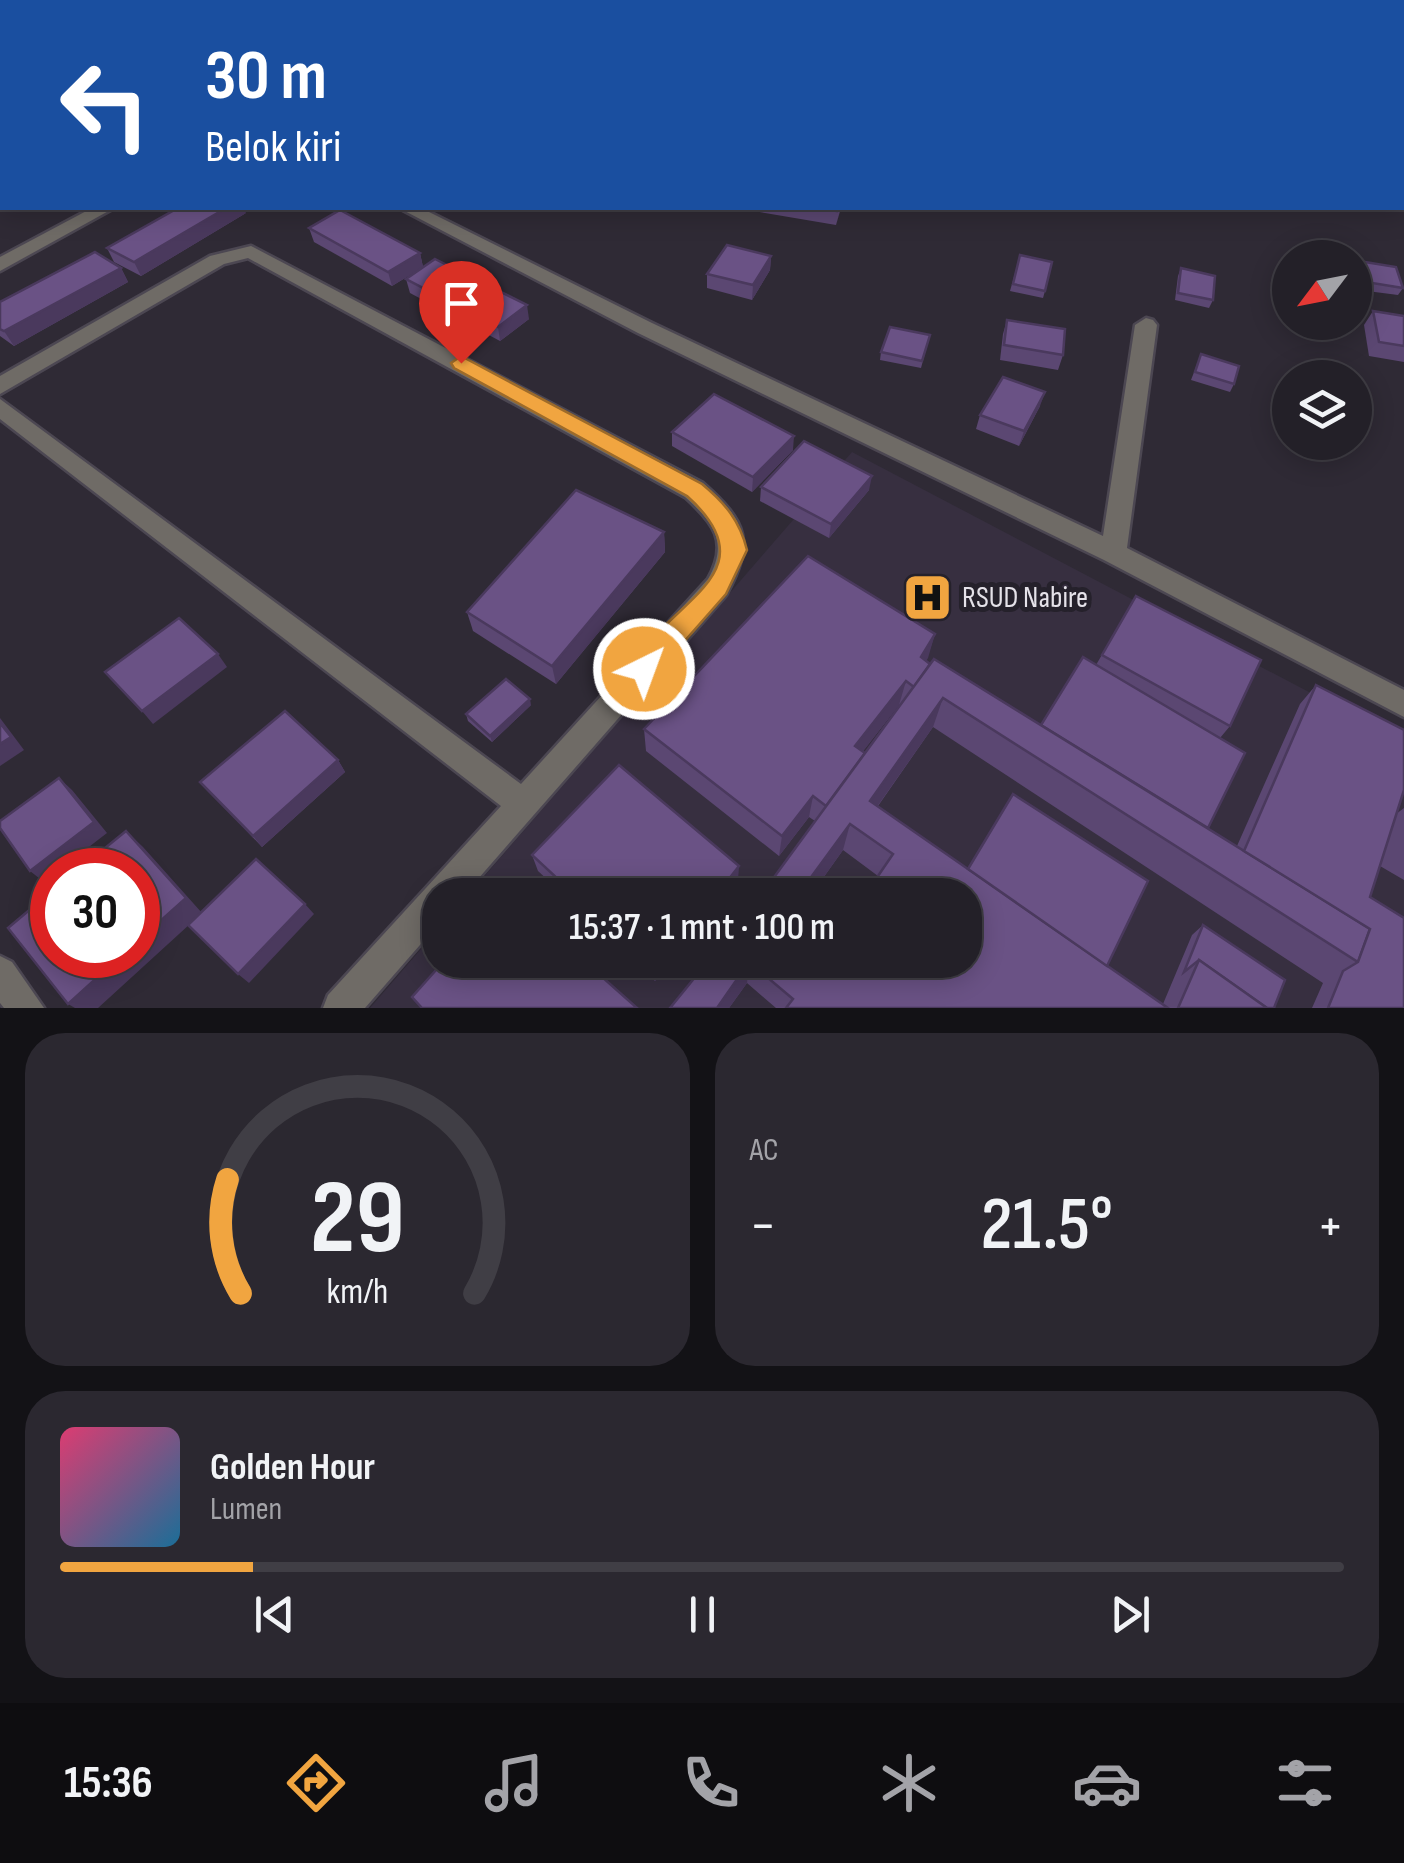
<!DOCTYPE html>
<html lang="id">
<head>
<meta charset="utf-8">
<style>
  body { margin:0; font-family:"Sofia Sans Condensed",sans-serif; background:#2b2830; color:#f1f3f6; height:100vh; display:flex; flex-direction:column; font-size:38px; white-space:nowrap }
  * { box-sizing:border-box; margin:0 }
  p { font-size:32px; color:#a3a3a8 }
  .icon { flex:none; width:55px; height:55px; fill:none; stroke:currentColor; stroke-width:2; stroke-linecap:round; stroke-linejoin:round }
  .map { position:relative; height:1008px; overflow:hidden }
  .side { display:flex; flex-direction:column; gap:25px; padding:25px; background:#131216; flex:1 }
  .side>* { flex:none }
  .guide { position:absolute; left:0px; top:0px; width:1405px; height:210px; box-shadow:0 5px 25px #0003,0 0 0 2px #403e45; background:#1a4fa0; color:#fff; overflow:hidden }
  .needle { width:65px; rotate:238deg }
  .buttons { position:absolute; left:1272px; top:240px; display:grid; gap:20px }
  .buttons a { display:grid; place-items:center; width:100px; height:100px; border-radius:50%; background:#232028; box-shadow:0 5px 25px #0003,0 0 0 2px #403e45; font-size:50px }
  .speed { position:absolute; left:30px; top:848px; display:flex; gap:20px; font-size:50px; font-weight:700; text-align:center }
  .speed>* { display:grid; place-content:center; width:130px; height:130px; border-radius:50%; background:#232028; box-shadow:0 5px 25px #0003,0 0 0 2px #403e45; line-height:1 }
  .speed .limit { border:15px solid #d22; background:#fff; color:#111 }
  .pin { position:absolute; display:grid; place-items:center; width:85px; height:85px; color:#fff; margin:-102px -42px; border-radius:50% 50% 50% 0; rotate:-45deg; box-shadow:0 0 10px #0007 }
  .pin .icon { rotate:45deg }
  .me { position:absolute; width:110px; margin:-55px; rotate:42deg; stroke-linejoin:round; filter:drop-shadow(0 0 8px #0008) }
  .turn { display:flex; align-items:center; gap:35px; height:210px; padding:0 40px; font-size:45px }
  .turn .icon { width:130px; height:130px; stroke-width:2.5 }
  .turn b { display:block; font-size:70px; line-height:85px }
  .big { font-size:75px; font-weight:600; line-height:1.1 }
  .side .widget { flex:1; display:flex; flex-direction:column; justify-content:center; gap:15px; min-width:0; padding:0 35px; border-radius:40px; background:#2b2830 }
  .side .dial { align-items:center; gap:0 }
  .dial svg { height:260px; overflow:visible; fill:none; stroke:#403e45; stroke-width:7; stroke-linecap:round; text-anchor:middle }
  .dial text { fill:#f1f3f6; stroke:none }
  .song { display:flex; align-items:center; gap:30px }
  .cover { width:120px; height:120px; border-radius:15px; background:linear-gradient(135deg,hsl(340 70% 55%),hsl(200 70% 35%)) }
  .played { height:10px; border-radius:5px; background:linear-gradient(90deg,#f1a540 15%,#403e45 15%) }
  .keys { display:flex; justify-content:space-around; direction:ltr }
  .heat { display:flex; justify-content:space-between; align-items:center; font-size:55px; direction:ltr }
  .side .tiles { flex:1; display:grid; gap:25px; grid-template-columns:1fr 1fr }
  .widget:last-child { grid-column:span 2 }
  .trip { position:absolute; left:422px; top:878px; width:560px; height:100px; border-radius:40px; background:#232028; box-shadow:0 5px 25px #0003,0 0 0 2px #403e45; font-weight:600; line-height:100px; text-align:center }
  .tab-bar { display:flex; height:160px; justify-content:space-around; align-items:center; background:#0e0d10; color:#a3a3a8 }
  .tab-bar .icon { width:70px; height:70px }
  .tab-bar .on { color:#f1a540 }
  .tab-bar b { font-size:45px; color:#f1f3f6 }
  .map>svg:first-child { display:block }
  .built { fill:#372f40 }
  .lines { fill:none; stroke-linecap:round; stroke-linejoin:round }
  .minor-casing { stroke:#4c4752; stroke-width:5 }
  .minor { fill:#6f6b66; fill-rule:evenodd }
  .wall { fill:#5b4772; fill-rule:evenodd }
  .shaded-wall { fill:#4a395d }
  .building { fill:#6a5285; stroke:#4a395d; stroke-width:2.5 }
  .route { fill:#f1a540; stroke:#9d6b2a; stroke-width:2.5 }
  .labels { text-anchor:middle; stroke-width:10; stroke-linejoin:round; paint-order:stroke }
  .poi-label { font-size:30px; fill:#e5e2e9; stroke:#25212b; text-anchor:start }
</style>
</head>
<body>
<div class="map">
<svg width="1404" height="1008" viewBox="0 0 1404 1008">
  <rect width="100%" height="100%" fill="#2f2a35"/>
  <path class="built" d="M852 452 1404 742V1008H370L440 927V960H965V895H468Z"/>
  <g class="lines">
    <defs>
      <g id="minor">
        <path d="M92 208H114L0 271V257Z"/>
        <path d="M399 208H421L652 323 1103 536 1135 325 1146 318 1153 320 1157 325 1127 548 1404 690V717L1104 560 638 333Z"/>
        <path d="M251 246 703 483C747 522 755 542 726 595L464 895H440V922L365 1008H323L328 995 501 806 0 419V399L521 784 708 579C729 542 714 523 685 497L248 258 224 264 0 394V376L210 256Z"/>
        <path d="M0 956 12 962 44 1008H4L0 1003Z"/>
      </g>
    </defs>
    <use href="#minor" class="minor-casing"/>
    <use href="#minor" class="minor"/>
  </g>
  <g class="wall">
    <path d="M741 208H841L836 225 741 209Z"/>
    <path d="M246 213 141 276 114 262 107 248Z"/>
    <path d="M309 228 420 253 423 267 392 286 314 242Z"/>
    <path d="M1020 255 1045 291 1043 298 1010 291Z"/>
    <path d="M771 256 770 270 752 300 707 288V274Z"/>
    <path d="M1365 262 1403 288 1398 295 1367 291 1361 270Z"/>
    <path d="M121 268 128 282 14 346 0 336V302Z"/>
    <path d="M1181 268 1213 300 1209 308 1175 300 1178 276Z"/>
    <path d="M406 279 529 319 500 341 410 293Z"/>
    <path d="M1373 311 1404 316V362L1369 356 1364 325Z"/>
    <path d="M1007 320 1063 355 1058 370 1000 360 1003 334Z"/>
    <path d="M930 335 921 368 880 360 881 352Z"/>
    <path d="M1201 354 1234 384 1230 392 1191 380Z"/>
    <path d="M1040 406 1019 446 976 429 980 415Z"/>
    <path d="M672 432 793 450 752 492 672 446Z"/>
    <path d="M761 487 869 490 829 538 760 501Z"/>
    <path d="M664 532 665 552 556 684 473 631 467 612Z"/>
    <path d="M1136 596 1230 726 1220 738 1208 828 1237 846 1300 704 1316 685 1396 814 1404 808V880L1380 866 1370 897 1404 1008H1312L1323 983 933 727 878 806 1163 1004 1192 935 1203 925 1274 1008H776L747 983 729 1008H670L701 969 691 960H799L813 971 878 876 843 850 811 895H761L815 821 809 817 779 856 646 751 644 729 935 634 926 661 1041 725 1096 665ZM899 705 900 706 865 753 863 751Z"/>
    <path d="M531 705 492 742 468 721 466 714Z"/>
    <path d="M338 760 345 772 262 847 200 782Z"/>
    <path d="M532 855 738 881 734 886 745 895H564L538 871Z"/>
    <path d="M633 960H672L655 981Z"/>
  </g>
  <g class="shaded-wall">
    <path d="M226 208H244L246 213 141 276 134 262Z"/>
    <path d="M420 253 423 267 392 286 388 272Z"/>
    <path d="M771 256 770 270 752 300 753 285Z"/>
    <path d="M121 268 128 282 14 346 4 331Z"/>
    <path d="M527 305 529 319 500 341 498 327Z"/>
    <path d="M1045 392 1040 406 1019 446 1024 431Z"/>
    <path d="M794 436 793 450 752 492 753 477Z"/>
    <path d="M872 476 869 490 829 538 831 524Z"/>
    <path d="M664 532 665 552 556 684 552 666Z"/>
    <path d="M935 634 928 658 914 681 921 657Z"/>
    <path d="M218 654 227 667 153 724 142 711Z"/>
    <path d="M906 681 899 705 850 768 855 746Z"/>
    <path d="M943 698 933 727 862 828 870 801Z"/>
    <path d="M530 699 531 705 492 742 490 736Z"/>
    <path d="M0 718 24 750 0 766Z"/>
    <path d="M338 760 345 772 262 847 253 836Z"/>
    <path d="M59 778 72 790 107 833 59 870H52V875L44 882 30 871Z"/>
    <path d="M813 796 809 817 779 856 782 836Z"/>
    <path d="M850 824 843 850 811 895H798Z"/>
    <path d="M126 831 143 847 202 913 98 1008H75L68 1004 122 955H138V941Z"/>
    <path d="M739 866 738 881 727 895 728 880Z"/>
    <path d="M305 904 314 914 249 983 238 974Z"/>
    <path d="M660 960H672L655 981 653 968Z"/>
    <path d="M749 962 747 983 729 1008H716Z"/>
  </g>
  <g class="building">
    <path d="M178 208H226L134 262 107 248Z"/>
    <path d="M817 208H838L837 211Z"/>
    <path d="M340 210 420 253 388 272 309 228Z"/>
    <path d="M727 245 771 256 753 285 707 274Z"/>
    <path d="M95 252 121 268 4 331 0 329V302Z"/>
    <path d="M1020 255 1052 262 1045 291 1013 284Z"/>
    <path d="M435 259 527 305 498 327 406 279Z"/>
    <path d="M1365 262 1396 267 1403 288 1372 283Z"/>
    <path d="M1181 268 1215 276 1213 300 1178 293Z"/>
    <path d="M1373 311 1404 316V346L1379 342Z"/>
    <path d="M1007 320 1065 329 1063 355 1004 345Z"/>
    <path d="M890 327 930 335 922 361 881 352Z"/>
    <path d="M1201 354 1239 366 1234 384 1195 372Z"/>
    <path d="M1003 377 1045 392 1024 431 980 415Z"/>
    <path d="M714 394 794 436 753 477 672 432Z"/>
    <path d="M804 441 872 476 831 524 761 487Z"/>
    <path d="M576 490 664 532 552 666 467 612Z"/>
    <path d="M808 556 935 634 921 657 930 664 914 687 906 681 855 746 865 753 826 806 813 796 782 836 644 729Z"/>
    <path d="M1136 596 1261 660 1230 726 1102 655Z"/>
    <path d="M179 618 218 654 142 711 105 672Z"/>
    <path d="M1083 657 1245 753 1208 828 1041 725Z"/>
    <path d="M934 659 1370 929 1358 962 943 698 870 801 1168 1008H786L793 999 749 962 717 1008H670L709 960H799L813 971 820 960H965V895H865L893 854 850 824 798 895H761Z"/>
    <path d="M506 679 530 699 490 736 466 714Z"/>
    <path d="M1316 685 1404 730V790L1370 897 1404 918V1008H1328L1343 971 1358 962 1370 929 1244 851Z"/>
    <path d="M285 711 338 760 253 836 200 782Z"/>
    <path d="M0 723 11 737 0 744Z"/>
    <path d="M619 765 739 866 728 880 745 895H575L532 855Z"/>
    <path d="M59 778 94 822 30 871 0 828V821Z"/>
    <path d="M1013 794 1148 881 1107 966 968 869Z"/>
    <path d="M126 831 186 898 138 941V870H78Z"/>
    <path d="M256 859 305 904 238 974 188 925Z"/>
    <path d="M52 891V955H122L68 1004 8 928Z"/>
    <path d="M1203 925 1285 980 1274 1008H1267L1199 960 1184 972Z"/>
    <path d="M445 960H583L637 1008H422L412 997Z"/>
    <path d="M645 960H660L653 968Z"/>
    <path d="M1199 960 1267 1008H1178Z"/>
  </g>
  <path class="route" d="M461 356 702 484C725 503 740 521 747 550L726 594 653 677 644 680 635 677 631 669C663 602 775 575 687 496L454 368 451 363Z"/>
  <defs>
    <symbol id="hospital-square" viewBox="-11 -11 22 22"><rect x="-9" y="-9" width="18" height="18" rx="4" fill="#f1a540" stroke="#25212b"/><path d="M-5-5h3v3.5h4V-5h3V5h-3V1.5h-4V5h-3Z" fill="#111"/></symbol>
  </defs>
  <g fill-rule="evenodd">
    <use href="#hospital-square" x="900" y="570" width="55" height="55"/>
  </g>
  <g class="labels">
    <g class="poi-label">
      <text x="962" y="607">RSUD Nabire</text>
    </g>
  </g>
</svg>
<div class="buttons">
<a><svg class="needle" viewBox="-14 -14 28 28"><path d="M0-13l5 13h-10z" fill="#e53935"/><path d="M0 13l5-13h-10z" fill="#a3a3a8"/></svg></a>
<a><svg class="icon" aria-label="layers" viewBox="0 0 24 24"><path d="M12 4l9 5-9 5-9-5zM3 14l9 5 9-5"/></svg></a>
</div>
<div class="speed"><div class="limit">30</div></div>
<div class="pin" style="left:461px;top:363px;background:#d93025"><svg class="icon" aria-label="arrive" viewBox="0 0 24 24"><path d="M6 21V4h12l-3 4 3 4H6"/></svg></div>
<svg class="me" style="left:644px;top:669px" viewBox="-20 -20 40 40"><circle r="17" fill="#f1a540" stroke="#fff" stroke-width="3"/><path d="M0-11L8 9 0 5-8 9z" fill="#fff"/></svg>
<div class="trip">15:37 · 1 mnt · 100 m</div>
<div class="guide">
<div class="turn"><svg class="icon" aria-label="left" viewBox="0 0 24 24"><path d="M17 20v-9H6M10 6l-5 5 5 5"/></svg><div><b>30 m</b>Belok kiri</div></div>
</div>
</div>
<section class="side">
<div class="tiles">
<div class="widget dial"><svg viewBox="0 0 100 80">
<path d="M14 69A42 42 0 1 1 86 69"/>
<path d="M14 69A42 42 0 0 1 10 34" stroke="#f1a540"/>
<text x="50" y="56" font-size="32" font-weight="700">29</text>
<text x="50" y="72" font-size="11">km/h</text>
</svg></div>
<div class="widget"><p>AC</p>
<div class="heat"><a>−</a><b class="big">21.5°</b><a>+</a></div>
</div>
<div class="widget">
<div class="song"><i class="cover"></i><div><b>Golden Hour</b><p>Lumen</p></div></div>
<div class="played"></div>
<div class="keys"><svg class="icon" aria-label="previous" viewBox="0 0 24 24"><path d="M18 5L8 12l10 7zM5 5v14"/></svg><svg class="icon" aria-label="pause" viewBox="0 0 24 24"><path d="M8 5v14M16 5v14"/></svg><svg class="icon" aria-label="next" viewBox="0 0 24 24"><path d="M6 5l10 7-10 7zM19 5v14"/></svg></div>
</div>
</div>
</section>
<nav class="tab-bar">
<b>15:36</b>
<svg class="icon on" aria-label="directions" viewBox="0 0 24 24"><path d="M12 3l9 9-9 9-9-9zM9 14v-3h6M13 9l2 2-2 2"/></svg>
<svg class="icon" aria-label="music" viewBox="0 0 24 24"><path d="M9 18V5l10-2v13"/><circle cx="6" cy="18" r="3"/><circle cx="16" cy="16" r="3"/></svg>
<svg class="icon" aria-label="phone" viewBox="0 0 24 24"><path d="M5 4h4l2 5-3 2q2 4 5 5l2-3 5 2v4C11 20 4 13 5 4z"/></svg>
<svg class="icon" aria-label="climate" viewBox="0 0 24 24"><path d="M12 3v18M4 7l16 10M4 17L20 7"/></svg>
<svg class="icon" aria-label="car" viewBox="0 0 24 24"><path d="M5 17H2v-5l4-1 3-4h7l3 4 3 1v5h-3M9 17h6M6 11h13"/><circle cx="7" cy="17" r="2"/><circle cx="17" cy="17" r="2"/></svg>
<svg class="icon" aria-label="filters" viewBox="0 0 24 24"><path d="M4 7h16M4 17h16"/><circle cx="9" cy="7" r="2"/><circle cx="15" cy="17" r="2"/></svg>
</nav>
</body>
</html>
